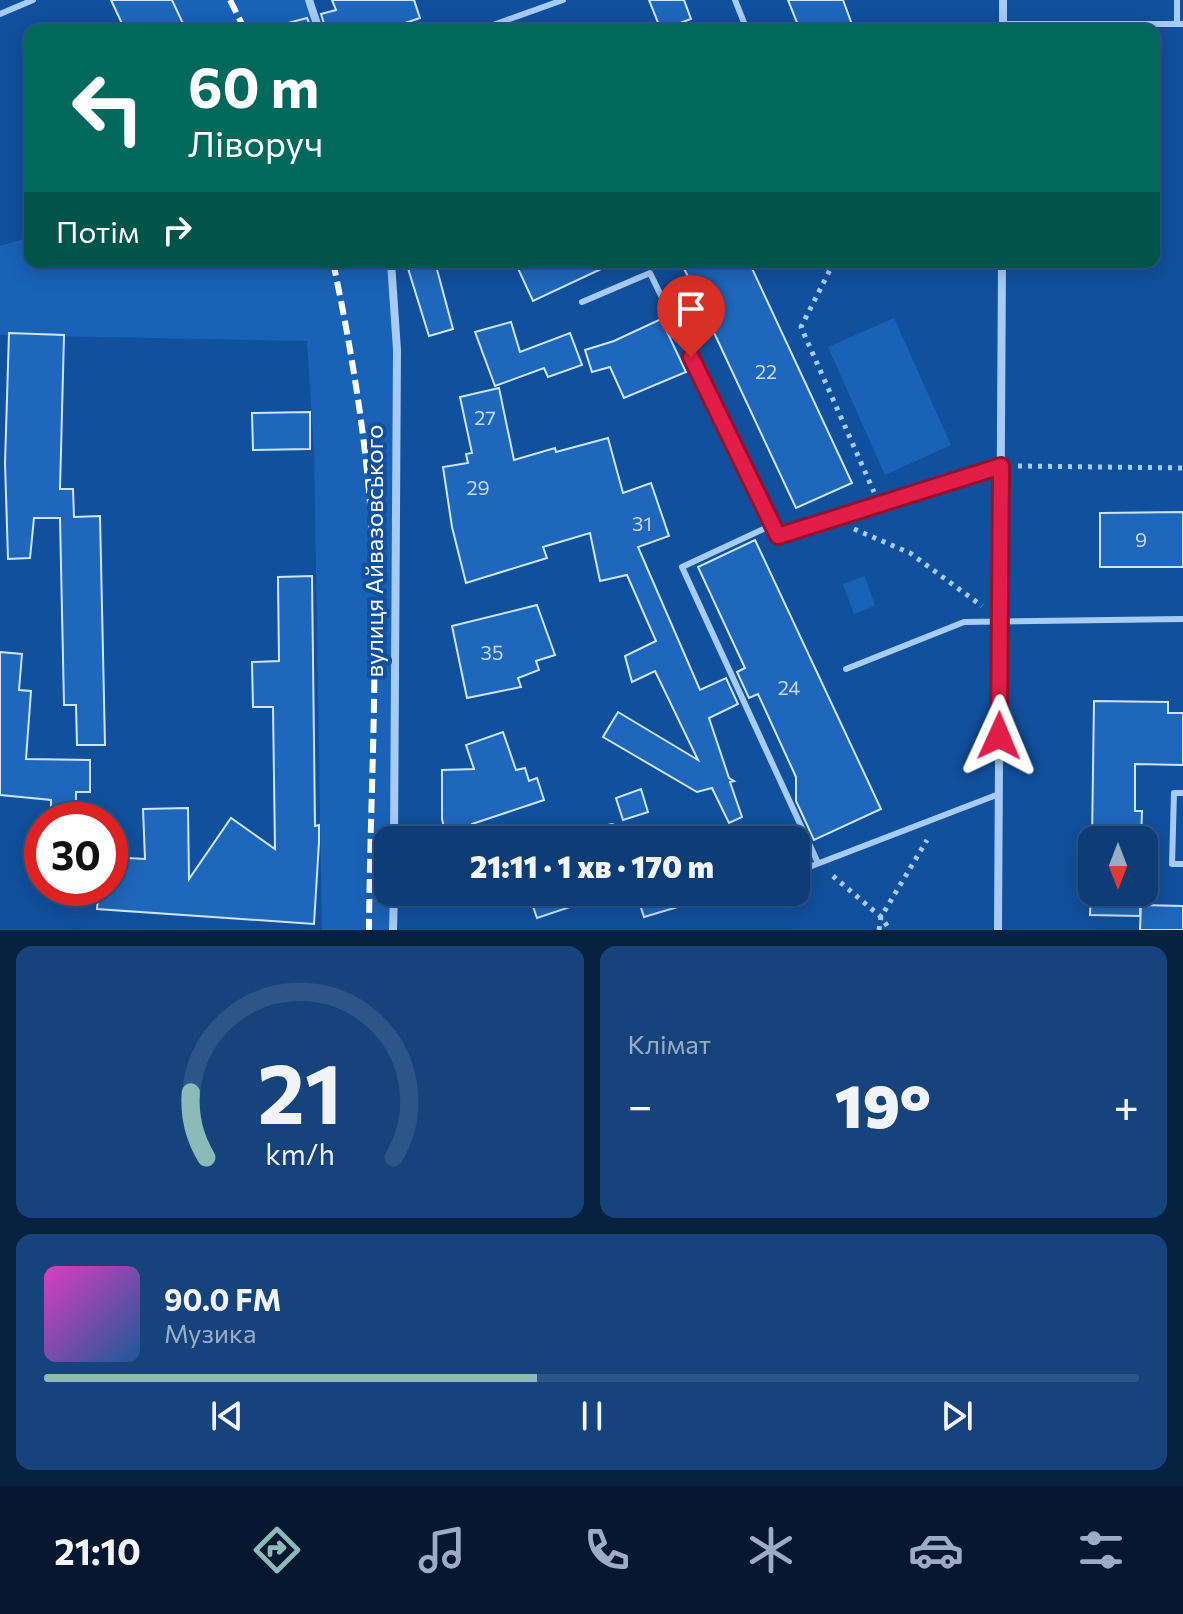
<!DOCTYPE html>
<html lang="uk">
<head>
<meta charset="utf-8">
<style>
  body { margin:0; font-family:Commissioner,sans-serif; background:#16437b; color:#f1f3f6; height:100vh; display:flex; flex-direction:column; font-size:30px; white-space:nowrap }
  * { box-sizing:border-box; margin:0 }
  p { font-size:26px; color:#9aadc5 }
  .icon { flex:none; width:44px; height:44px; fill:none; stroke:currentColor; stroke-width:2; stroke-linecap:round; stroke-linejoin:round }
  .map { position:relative; height:930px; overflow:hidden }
  .side { display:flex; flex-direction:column; gap:16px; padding:16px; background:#072141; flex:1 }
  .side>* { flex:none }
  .hud { position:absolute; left:24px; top:24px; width:1136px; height:244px; border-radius:16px; box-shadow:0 4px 20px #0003,0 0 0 2px #2d5688; background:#00695c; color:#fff; overflow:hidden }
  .needle { width:52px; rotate:180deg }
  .tools { position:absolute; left:1078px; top:826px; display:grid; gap:16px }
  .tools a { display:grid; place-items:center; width:80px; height:80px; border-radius:16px; background:#0d3c76; box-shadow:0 4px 20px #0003,0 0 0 2px #2d5688; font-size:40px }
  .speed { position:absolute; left:24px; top:802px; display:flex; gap:16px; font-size:40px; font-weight:700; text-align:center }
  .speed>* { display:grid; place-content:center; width:104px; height:104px; border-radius:50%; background:#0d3c76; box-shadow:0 4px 20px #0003,0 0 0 2px #2d5688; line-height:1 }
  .speed .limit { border:12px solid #d22; background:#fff; color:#111 }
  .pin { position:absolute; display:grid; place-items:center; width:68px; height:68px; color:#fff; margin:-82px -34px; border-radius:50% 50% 50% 0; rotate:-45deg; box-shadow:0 0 8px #0007 }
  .pin .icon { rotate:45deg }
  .me { position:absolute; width:88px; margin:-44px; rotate:1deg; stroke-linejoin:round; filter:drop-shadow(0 0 6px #0008) }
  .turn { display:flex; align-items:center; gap:28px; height:168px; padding:0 32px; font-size:36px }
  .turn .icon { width:104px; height:104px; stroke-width:2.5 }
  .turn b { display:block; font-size:56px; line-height:68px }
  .then { display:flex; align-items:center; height:76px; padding:0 32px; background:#0003; gap:16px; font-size:30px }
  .big { font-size:60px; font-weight:800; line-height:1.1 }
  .side .widget { flex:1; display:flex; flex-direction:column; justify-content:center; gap:12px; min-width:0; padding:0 28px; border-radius:16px; background:#16437b }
  .side .dial { align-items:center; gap:0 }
  .dial svg { height:208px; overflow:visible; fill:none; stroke:#2d5688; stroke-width:7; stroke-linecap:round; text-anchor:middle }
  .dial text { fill:#f1f3f6; stroke:none }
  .song { display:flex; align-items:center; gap:24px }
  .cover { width:96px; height:96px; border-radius:12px; background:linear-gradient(135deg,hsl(310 70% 55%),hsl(210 70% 35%)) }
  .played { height:8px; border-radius:4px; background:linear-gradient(90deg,#8bbbb9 45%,#2d5688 45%) }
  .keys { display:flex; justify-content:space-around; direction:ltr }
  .heat { display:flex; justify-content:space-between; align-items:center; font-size:44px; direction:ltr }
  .side .tiles { flex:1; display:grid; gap:16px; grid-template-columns:1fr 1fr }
  .widget:last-child { grid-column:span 2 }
  .trip { position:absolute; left:374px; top:826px; width:436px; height:80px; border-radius:16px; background:#0d3c76; box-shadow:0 4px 20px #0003,0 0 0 2px #2d5688; font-weight:800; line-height:80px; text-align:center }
  .dock { display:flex; height:128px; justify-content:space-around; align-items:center; background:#05182f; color:#9aadc5 }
  .dock .icon { width:56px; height:56px }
  .dock .on { color:#8bbbb9 }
  .dock b { font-size:36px; color:#f1f3f6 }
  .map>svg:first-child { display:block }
  .green { fill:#1962b7 }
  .building { fill:#1f67bc; stroke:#cfe5fe; stroke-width:2 }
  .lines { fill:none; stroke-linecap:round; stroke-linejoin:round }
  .path { stroke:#a6cbf5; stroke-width:5; stroke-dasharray:4 6; stroke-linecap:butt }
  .lane { stroke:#a6cbf5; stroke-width:6 }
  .street { stroke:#a6cbf5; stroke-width:8 }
  .rail { stroke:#fff; stroke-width:6; stroke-dasharray:14 6; stroke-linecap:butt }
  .route-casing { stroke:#92132f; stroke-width:20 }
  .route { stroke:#e11d48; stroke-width:14 }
  .labels { text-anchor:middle; stroke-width:8; stroke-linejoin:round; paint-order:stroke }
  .number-label { font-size:20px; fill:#c7d9ee }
  .street-label { font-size:24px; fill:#fff; stroke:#11509d }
</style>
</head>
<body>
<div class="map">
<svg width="1183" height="930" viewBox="0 0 1183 930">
  <rect width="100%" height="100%" fill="#11509d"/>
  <g class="green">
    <path d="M172 0H309L319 30H186Z"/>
    <path d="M30 237V262H391L395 307 394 840H388V892H394V930H322L314 451 307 341 0 335V246Z"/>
    <path d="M894 318 951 445 885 475 828 347Z"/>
    <path d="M865 576 875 606 854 614 843 584Z"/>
  </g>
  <g class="building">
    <path d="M111 0H172L186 30H125Z"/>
    <path d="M332 0H414L420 18 384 30H326L321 14 336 10Z"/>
    <path d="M649 0H684L691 19 661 30Z"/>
    <path d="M788 0H843L854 30H800Z"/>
    <path d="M307 18 312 30H289L288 23Z"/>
    <path d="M406 262H435L453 329 429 336Z"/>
    <path d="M515 262H616L533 301Z"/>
    <path d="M681 262H749L852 483 796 508Z"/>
    <path d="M661 319 686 372 624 398 610 367 592 372 585 350 614 341Z"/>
    <path d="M511 322 520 352 570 333 582 365 548 377 544 368 495 386 475 332Z"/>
    <path d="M9 333 64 335 60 489H73L74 517 100 516 105 745H77L76 705H64L60 518H34L30 558 8 559 5 463Z"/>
    <path d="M499 388 514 460 555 448 556 452 608 438 623 493 651 483 669 536 638 547 700 690 726 678 738 704 709 718 729 778 734 781 730 782 742 817 729 823 712 788 697 792 603 737 618 712 698 760 655 671 632 682 625 656 656 641 627 575 600 581 590 533 543 547 547 558 466 583 452 527 443 467 468 463 466 454 472 453 460 397Z"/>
    <path d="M310 412V449L253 450 252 413Z"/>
    <path d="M1183 512V567H1100V513Z"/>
    <path d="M755 540 881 809 814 840 796 801V777L758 694 749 698 737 672 745 668 698 567Z"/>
    <path d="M312 576 315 826 319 825V842L314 924 97 909 99 888H110V857L145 859 143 809 188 808 189 879 231 818 275 849 273 707H253L252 662 279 661 278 577Z"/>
    <path d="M537 605 555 655 536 661 539 670 518 678 521 687 467 698 452 626Z"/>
    <path d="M0 652 22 654 19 690 31 691 26 759 90 760V792H76V820H51V800L0 795Z"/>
    <path d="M1094 701 1168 702V713H1183V765L1135 764V811H1142L1141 840H1092Z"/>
    <path d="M503 732 516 770 525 768 529 781 537 778 544 800 472 824 475 840H447L442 819V770L474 769 466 745Z"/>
    <path d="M641 789 648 812 623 820 616 798Z"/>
    <path d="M528 892H603V896L537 918Z"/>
    <path d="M636 892H707L708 898 644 917Z"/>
    <path d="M1091 892H1140V916L1090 915Z"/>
    <path d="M1141 905 1183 906V930H1140Z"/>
  </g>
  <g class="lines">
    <g class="path">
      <path d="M834 262 801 327 874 492"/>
      <path d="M1018 466 1183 468"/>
      <path d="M854 529 910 553 982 606"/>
      <path d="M833 876 881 917 890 930"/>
      <path d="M879 930 881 917 927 840"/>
    </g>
    <g class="lane">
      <path d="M735 0 747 30"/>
      <path d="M0 14 33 0"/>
      <path d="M1003 24H1183"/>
      <path d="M1177 24V0"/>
      <path d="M479 30 563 0"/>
      <path d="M582 302 650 273 778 536 1001 466"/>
      <path d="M772 525 682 567 818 863"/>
      <path d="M846 669 964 622 1183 619"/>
      <path d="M1183 793H1174L1172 864H1183"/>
      <path d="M564 840 612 826"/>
      <path d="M796 872 999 794"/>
    </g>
    <g class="street">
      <path d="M309 0 319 30"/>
      <path d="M1003 30V0"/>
      <path d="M391 262 397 350 394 840"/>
      <path d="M393 930 394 892"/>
      <path d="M998 930 1002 262"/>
    </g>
    <g class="rail">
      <path d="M230 0 245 30"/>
      <path d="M333 262C349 337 362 414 369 491 381 636 370 784 369 930"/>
    </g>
  </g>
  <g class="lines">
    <defs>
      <path id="route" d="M691 357 778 536 1001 466 999 736"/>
    </defs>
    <use href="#route" class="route-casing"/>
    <use href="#route" class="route"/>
  </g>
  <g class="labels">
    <g class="number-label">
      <text x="766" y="379">22</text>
      <text x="485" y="425">27</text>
      <text x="478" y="495">29</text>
      <text x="642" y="531">31</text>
      <text x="1141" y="547">9</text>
      <text x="492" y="660">35</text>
      <text x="789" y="695">24</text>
    </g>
    <g class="street-label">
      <text transform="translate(375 551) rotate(-90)" y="8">вулиця Айвазовського</text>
    </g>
  </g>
</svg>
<div class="tools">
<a><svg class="needle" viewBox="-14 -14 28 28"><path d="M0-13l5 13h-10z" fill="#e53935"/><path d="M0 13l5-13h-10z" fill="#9aadc5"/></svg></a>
</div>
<div class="speed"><div class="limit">30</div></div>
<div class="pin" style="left:691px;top:357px;background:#d93025"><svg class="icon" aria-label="arrive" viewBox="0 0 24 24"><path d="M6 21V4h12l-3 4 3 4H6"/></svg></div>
<svg class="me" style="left:999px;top:736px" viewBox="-20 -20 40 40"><path d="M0-17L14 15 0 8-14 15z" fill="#e11d48" stroke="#fff" stroke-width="4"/></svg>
<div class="trip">21:11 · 1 хв · 170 m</div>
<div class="hud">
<div class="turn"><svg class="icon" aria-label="left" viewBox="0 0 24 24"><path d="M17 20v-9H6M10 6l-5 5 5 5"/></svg><div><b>60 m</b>Ліворуч</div></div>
<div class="then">Потім<svg class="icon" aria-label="right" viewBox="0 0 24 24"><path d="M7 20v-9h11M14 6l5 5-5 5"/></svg></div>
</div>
</div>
<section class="side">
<div class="tiles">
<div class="widget dial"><svg viewBox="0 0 100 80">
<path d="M14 69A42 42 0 1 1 86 69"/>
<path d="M14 69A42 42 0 0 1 8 44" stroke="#8bbbb9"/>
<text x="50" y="56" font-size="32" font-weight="700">21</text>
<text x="50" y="72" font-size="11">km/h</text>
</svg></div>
<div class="widget"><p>Клімат</p>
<div class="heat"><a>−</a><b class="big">19°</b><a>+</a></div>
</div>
<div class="widget">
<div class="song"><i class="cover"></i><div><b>90.0 FM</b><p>Музика</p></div></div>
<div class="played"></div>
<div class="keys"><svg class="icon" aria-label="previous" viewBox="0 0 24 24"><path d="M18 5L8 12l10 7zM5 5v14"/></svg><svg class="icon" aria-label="pause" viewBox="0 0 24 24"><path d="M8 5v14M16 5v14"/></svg><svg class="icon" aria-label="next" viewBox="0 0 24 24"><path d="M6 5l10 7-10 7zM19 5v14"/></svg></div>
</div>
</div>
</section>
<nav class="dock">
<b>21:10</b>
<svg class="icon on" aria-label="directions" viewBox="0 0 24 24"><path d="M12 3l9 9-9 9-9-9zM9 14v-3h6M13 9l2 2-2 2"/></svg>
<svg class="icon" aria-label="music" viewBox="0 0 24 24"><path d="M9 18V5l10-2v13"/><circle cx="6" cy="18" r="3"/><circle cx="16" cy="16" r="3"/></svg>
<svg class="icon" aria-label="phone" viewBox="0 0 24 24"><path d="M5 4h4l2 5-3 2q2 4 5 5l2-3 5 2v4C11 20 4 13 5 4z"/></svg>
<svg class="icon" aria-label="climate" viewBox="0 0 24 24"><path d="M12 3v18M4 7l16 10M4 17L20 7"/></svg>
<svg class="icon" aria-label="car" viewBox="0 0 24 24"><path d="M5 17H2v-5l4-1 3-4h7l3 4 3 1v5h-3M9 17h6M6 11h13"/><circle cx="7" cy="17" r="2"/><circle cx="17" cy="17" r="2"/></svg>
<svg class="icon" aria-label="filters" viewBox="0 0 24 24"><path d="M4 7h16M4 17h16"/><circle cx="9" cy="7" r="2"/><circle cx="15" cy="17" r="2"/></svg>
</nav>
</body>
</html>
